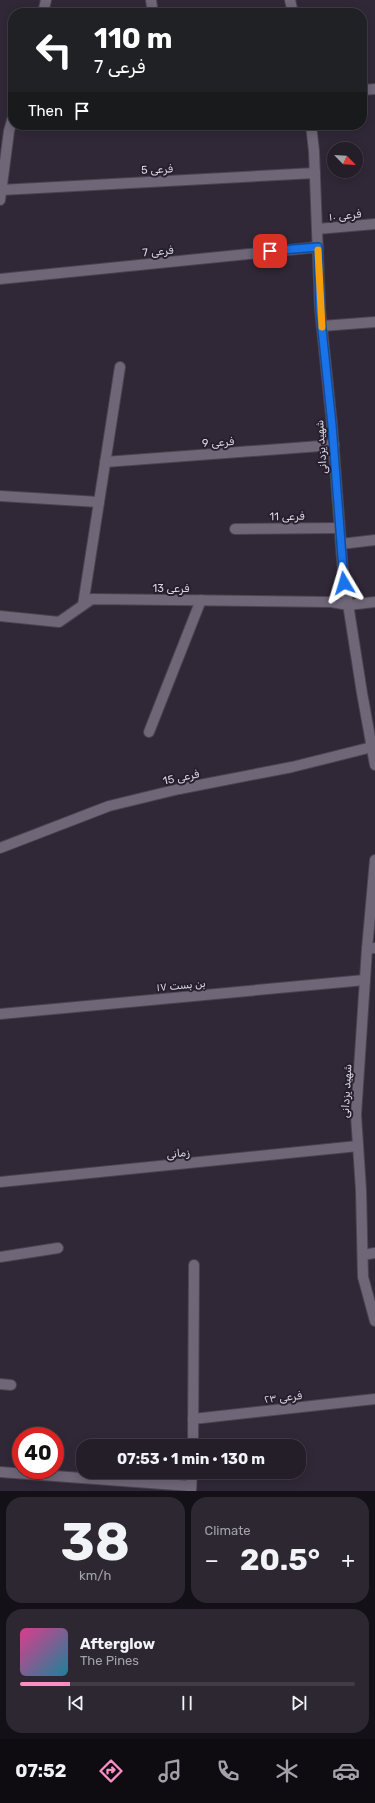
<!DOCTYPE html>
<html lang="en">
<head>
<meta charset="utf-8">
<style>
  body { margin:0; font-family:Rubik,Vazirmatn,sans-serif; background:#2c2731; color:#f1f3f6; height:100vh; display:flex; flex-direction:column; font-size:15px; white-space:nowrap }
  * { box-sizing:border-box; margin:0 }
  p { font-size:13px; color:#a3a2a8 }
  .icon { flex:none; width:22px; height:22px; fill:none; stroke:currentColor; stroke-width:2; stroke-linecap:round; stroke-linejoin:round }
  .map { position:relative; height:1491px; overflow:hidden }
  .details { display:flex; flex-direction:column; gap:6px; padding:6px; background:#141017; flex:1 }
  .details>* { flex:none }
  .top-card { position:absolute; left:8px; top:8px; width:359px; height:122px; border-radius:16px; box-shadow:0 2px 10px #0003,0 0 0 1px #413c46; background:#202124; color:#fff; overflow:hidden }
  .needle { width:26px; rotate:115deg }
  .buttons { position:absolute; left:327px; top:142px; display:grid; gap:8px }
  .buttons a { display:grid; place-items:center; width:36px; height:36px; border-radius:50%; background:#241e29; box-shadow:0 2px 10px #0003,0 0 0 1px #413c46; font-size:20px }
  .speed { position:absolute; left:12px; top:1427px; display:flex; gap:8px; font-size:20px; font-weight:700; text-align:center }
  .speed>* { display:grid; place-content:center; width:52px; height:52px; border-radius:50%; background:#241e29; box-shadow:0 2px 10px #0003,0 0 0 1px #413c46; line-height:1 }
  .speed .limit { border:6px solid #d22; background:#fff; color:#111 }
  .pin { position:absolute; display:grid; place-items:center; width:34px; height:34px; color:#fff; margin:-17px; border-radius:8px; box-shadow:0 2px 6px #0006 }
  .me { position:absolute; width:44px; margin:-22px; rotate:353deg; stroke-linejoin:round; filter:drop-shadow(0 0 3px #0008) }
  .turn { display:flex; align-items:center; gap:14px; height:84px; padding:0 20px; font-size:18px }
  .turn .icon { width:52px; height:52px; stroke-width:2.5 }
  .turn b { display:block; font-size:28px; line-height:34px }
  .then { display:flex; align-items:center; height:38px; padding:0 20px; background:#0003; gap:8px; font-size:15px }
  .big { font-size:30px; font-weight:700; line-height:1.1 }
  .details .card { flex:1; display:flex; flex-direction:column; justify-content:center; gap:6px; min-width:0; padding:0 14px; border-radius:16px; background:#2c2731 }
  .details .dial { align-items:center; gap:0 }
  .dial b { font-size:52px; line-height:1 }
  .song { display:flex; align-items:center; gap:12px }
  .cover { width:48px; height:48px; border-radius:6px; background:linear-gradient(135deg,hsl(330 70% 55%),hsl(190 70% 35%)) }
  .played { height:4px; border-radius:2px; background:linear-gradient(90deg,#fb8fc5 15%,#413c46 15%) }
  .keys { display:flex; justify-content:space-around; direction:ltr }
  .heat { display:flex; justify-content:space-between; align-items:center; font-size:22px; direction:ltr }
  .details .tiles { flex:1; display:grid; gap:6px; grid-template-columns:1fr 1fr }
  .card:last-child { grid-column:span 2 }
  .trip { position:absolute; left:76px; top:1439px; width:230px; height:40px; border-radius:16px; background:#241e29; box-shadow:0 2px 10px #0003,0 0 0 1px #413c46; font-weight:700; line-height:40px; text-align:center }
  .menu { display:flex; height:64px; justify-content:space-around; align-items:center; background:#0e0c10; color:#a3a2a8 }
  .menu .icon { width:28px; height:28px }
  .menu .current { color:#fb8fc5 }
  .menu b { font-size:18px; color:#f1f3f6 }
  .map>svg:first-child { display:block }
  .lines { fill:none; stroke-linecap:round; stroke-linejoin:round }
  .minor-casing { stroke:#4b4450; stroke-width:12 }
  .tertiary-casing { stroke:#4b4450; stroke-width:12 }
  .minor { stroke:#6f6778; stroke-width:10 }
  .tertiary { stroke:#6f6778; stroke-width:10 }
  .route-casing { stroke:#114b97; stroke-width:10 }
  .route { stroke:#1a73e8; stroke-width:7 }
  .slow { stroke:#f59e0b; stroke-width:7 }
  .labels { text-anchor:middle; stroke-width:4; stroke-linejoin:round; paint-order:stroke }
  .street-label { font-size:11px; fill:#dbd6e0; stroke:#261f2d }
</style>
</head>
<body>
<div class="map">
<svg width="375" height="1491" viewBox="0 0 375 1491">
  <rect width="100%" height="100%" fill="#302837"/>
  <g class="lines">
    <defs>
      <g id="minor">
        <path d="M151 0 153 13"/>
        <path d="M43 13 46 0"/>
        <path d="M362 90 375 89"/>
        <path d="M1 190 315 173"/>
        <path d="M0 200 9 131 13 117"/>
        <path d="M317 229 375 224"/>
        <path d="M0 279 318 247"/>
        <path d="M322 326 375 322"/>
        <path d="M105 462 334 445"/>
        <path d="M0 496 99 502"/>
        <path d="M235 529 339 528"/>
        <path d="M341 544 375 540"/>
        <path d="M83 605 120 367"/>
        <path d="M0 616 59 622 92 599 332 602 348 605 375 602"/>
        <path d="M149 732 201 600"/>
        <path d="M0 848 109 806 179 789 292 767 372 747"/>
        <path d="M367 949 375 948"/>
        <path d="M0 1014 365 980"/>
        <path d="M0 1182 358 1146"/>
        <path d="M363 1255 375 1253"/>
        <path d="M0 1257 58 1248"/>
        <path d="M0 1384 11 1385"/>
        <path d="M193 1419 375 1399"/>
        <path d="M193 1446 194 1265"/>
        <path d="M0 1472 191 1486"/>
        <path d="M191 1491 192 1472"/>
      </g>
      <g id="tertiary">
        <path d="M290 0 293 13"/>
        <path d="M311 125 314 151 320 309 332 425 343 572 362 693 375 765"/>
        <path d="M375 860 367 949 356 1115 361 1190 363 1277 375 1321"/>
      </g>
    </defs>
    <use href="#minor" class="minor-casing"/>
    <use href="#tertiary" class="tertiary-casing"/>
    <use href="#minor" class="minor"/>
    <use href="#tertiary" class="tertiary"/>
  </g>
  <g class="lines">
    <defs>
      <path id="route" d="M270 251 318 247 320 310 332 425 344 583"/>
    </defs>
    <use href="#route" class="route-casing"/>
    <use href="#route" class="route"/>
    <path class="slow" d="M318 250 322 327"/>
  </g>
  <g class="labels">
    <g class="street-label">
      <text transform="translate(157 169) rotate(-3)" y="4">فرعی 5</text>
      <text transform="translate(345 215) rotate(-6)" y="4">فرعی ۱۰</text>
      <text transform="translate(158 251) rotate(-6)" y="4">فرعی 7</text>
      <text transform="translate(218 442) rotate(-4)" y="4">فرعی 9</text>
      <text transform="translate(321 447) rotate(-94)" y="4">شهید یزدانی</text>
      <text transform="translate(287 516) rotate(-1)" y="4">فرعی 11</text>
      <text x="171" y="592">فرعی 13</text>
      <text transform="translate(181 777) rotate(-12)" y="4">فرعی 15</text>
      <text transform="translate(181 985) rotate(-5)" y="4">بن بست ۱۷</text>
      <text transform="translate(346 1091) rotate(-87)" y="4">شهید یزدانی</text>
      <text transform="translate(178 1153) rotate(-6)" y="4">زمانی</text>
      <text transform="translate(283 1397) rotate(-6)" y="4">فرعی ۲۳</text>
    </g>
  </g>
</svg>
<div class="buttons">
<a><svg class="needle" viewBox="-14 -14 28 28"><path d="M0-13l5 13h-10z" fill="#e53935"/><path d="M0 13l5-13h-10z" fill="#a3a2a8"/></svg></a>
</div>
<div class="speed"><div class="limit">40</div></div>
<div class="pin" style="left:270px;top:251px;background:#d93025"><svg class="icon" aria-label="arrive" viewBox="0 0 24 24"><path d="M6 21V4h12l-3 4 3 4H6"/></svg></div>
<svg class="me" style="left:344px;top:583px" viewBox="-20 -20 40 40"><path d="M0-17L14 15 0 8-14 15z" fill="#1a73e8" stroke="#fff" stroke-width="4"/></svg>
<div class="trip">07:53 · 1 min · 130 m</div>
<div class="top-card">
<div class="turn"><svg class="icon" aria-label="left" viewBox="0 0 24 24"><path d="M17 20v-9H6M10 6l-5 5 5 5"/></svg><div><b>110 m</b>فرعی 7</div></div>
<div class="then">Then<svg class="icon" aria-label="arrive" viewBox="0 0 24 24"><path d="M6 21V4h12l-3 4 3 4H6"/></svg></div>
</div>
</div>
<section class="details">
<div class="tiles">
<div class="card dial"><b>38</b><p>km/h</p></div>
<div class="card"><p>Climate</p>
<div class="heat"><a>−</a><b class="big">20.5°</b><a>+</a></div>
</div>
<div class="card">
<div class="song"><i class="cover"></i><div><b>Afterglow</b><p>The Pines</p></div></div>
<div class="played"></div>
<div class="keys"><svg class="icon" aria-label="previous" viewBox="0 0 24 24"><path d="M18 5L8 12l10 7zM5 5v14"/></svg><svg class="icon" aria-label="pause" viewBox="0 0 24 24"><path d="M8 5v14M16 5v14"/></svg><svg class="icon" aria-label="next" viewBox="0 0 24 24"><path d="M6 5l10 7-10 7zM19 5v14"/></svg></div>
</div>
</div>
</section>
<nav class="menu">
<b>07:52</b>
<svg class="icon current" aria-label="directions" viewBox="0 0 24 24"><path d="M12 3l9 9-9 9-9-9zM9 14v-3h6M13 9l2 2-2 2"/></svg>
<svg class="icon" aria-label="music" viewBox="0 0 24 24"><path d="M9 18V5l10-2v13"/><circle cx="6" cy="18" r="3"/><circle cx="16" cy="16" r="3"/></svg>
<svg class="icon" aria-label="phone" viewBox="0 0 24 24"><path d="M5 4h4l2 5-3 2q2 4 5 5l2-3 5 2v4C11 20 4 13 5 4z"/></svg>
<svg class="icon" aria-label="climate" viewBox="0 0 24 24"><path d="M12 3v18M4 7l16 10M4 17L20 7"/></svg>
<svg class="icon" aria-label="car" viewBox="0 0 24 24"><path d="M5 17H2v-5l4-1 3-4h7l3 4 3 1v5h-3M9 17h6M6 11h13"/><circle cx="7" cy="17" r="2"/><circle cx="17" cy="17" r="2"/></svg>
</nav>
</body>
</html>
